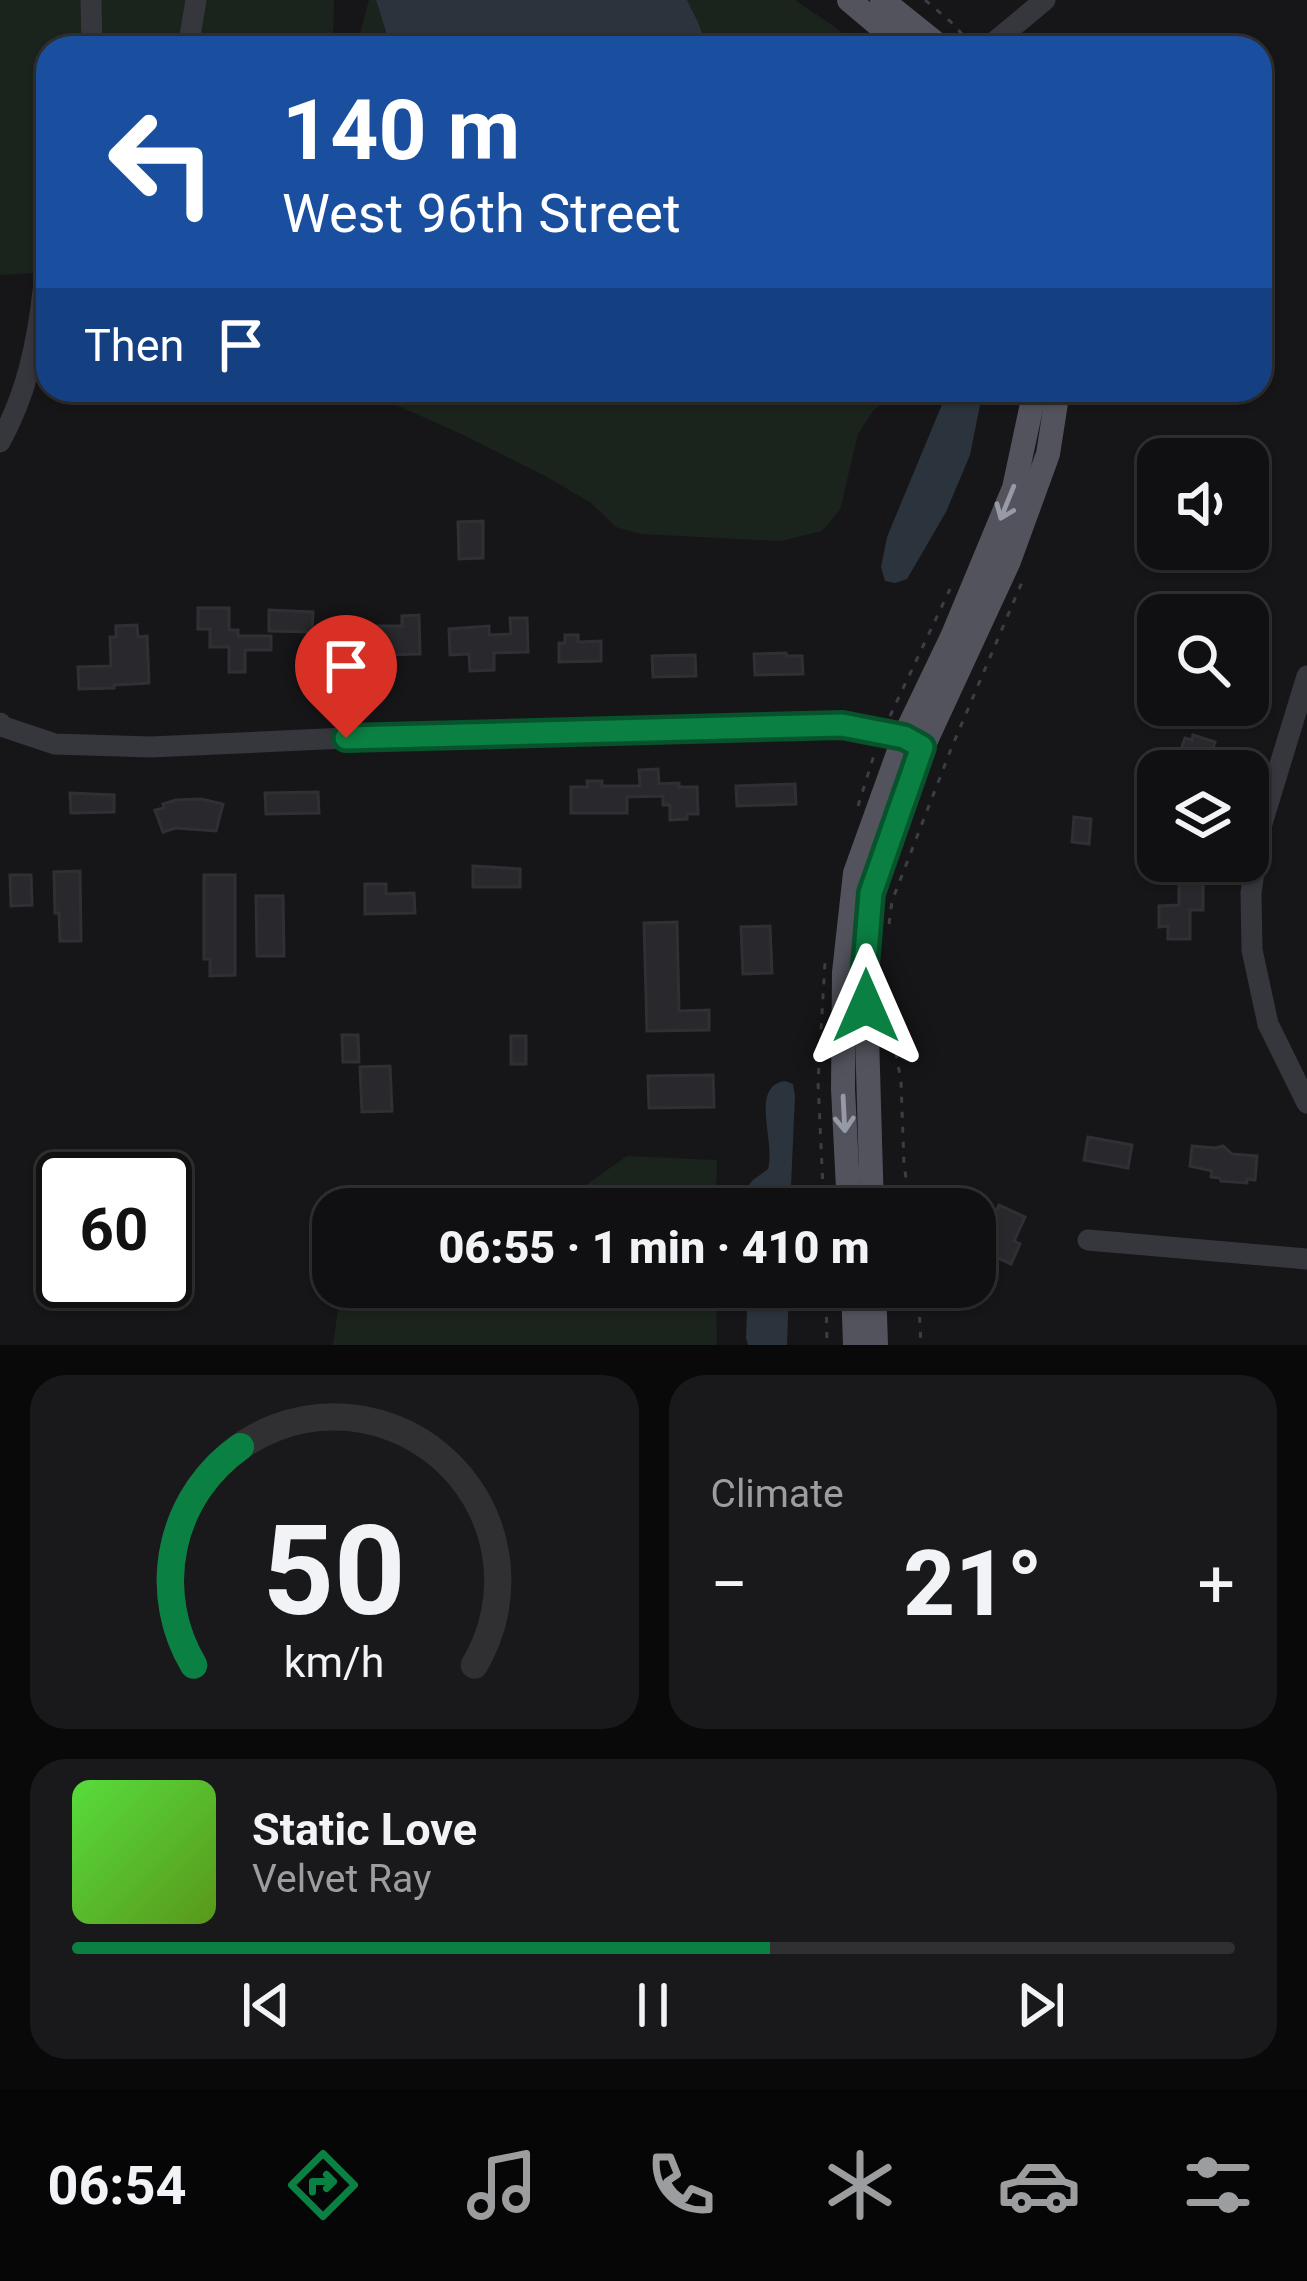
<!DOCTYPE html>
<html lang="en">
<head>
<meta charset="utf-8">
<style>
  body { margin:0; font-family:Roboto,sans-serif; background:#19191b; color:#f1f3f6; height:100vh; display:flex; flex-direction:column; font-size:45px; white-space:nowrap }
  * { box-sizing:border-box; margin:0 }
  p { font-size:39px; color:#9c9d9f }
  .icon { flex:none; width:66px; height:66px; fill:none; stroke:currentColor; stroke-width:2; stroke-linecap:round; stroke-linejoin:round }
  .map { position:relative; height:1345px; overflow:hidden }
  .side { display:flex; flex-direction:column; gap:30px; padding:30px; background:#09090a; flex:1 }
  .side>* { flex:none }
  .banner { position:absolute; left:36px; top:36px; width:1236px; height:366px; border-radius:36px; box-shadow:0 3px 9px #0004,0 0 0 3px #303032; background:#1a4fa0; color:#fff; overflow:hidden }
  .fabs { position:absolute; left:1137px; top:438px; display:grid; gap:24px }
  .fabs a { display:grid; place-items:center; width:132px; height:132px; border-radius:24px; background:#101012; box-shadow:0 3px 9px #0004,0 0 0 3px #303032; font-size:60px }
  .speed { position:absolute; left:36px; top:1152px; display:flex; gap:24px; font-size:60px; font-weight:700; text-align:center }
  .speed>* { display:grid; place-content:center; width:156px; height:156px; border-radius:50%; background:#101012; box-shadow:0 3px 9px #0004,0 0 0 3px #303032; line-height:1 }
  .speed .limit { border:6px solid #111; border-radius:18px; background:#fff; color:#111 }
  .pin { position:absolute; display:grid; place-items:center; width:102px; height:102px; color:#fff; margin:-123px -51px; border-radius:50% 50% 50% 0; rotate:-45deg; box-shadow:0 0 12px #0007 }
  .pin .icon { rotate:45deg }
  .me { position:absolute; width:132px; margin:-66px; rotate:0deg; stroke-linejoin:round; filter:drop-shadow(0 0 9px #0008) }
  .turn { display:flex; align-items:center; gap:42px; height:252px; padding:0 48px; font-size:54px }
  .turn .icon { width:156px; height:156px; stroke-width:2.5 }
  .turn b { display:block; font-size:84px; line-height:102px }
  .then { display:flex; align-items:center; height:114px; padding:0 48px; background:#0003; gap:24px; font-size:45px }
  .big { font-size:90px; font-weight:800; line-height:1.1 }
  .side .tile { flex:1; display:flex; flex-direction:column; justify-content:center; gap:18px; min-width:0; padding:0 42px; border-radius:36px; background:#19191b }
  .side .dial { align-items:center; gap:0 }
  .dial svg { height:312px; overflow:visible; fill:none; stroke:#303032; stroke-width:7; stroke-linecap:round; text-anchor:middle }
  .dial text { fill:#f1f3f6; stroke:none }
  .song { display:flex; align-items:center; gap:36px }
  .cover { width:144px; height:144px; border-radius:18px; background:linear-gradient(135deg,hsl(110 70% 55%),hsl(90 70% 35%)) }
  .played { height:12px; border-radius:6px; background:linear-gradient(90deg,#0b8043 60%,#303032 60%) }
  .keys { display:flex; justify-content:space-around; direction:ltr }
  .heat { display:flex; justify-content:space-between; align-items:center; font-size:66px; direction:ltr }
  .side .tiles { flex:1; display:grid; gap:30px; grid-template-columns:1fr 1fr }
  .tile:last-child { grid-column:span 2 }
  .trip { position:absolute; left:312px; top:1188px; width:684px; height:120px; border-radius:36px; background:#101012; box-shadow:0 3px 9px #0004,0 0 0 3px #303032; font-weight:800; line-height:120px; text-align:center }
  .menu { display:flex; height:192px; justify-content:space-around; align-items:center; background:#060607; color:#9c9d9f }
  .menu .icon { width:84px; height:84px }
  .menu .selected { color:#0b8043 }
  .menu b { font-size:54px; color:#f1f3f6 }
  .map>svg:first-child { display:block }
  .green { fill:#1b231d }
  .water { fill:#2b333c }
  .building { fill:#29282c; stroke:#302f34; stroke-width:3 }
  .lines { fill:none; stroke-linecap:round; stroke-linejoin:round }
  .path { stroke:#3c3e44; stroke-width:3; stroke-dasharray:6 9; stroke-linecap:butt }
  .minor { stroke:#36373d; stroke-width:21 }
  .major { stroke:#52535c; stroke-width:24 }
  .oneway { stroke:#9699a6 }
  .route-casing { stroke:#07532c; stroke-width:30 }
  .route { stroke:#0b8043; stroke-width:21 }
</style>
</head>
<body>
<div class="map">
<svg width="1307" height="1345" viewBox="0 0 1307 1345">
  <rect width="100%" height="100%" fill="#161618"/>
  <g class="green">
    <path d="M0 0H334L333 48H48V272L0 275Z"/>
    <path d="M369 0H376L391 48H356Z"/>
    <path d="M687 0H795L835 27 857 48H707L698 22Z"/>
    <path d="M327 390H899L873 411 858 434 840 510 822 531 781 541 641 534 616 527 591 503 547 477 461 434 396 405Z"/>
    <path d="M627 1156 717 1160 716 1209H552Z"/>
    <path d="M352 1287H716L717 1345H333L338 1310Z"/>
  </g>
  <g class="water">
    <path d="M376 0H687L698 22 707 48H391Z"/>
    <path d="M948 390H983L970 455 946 512 907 579 895 583 885 581 881 567 887 537Z"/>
    <path d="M785 1081 793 1084 795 1096 790 1209H746C745 1182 749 1183 768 1169 776 1142 749 1086 785 1081Z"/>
    <path d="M748 1287H789L787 1345H748L746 1338Z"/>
  </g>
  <g class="building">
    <path d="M483 521V558L459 559 458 522Z"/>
    <path d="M198 608H229V630H238V636H271V650H245V672H229V647H210V629H198Z"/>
    <path d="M269 610 313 612 312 632 269 631Z"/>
    <path d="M419 615 420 654 376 655 375 626H402V616Z"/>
    <path d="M510 618H527L528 652 494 653V670L470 671 469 654 450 655 449 629 489 626V635L511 634Z"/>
    <path d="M137 625 138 637 147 636 149 683 114 685V688L79 689 78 667 111 666 110 637H116V626Z"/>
    <path d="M565 635H578V642L601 641V661L559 662V643H565Z"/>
    <path d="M786 653V656H802L803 674 755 675 754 654Z"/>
    <path d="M695 655 696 676 653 677 652 656Z"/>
    <path d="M1193 735 1215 742 1209 760 1214 771H1199L1197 768 1184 764 1187 754 1180 752 1185 738 1192 740Z"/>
    <path d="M658 769 659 784 679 783V787H697L698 814H687V819L670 820V805H663V796L627 797V813H571V787H588L587 781H602V786H640L639 770Z"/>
    <path d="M795 784 796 804 737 806 736 786Z"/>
    <path d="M318 792 319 813 266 814 265 793Z"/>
    <path d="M70 793 114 795V812L71 813Z"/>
    <path d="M201 799 223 804 216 831 175 828 163 832 155 810 164 808 163 804 176 800Z"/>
    <path d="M1074 817 1091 819 1089 844 1072 842Z"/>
    <path d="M473 866 520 869V887H473Z"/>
    <path d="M80 871 81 941H60L59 913H55L54 872Z"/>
    <path d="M10 875H31L32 905 11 906Z"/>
    <path d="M204 875H235V975L210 976V959H204Z"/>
    <path d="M1203 881V910H1190V939H1168V926L1159 927V906L1179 905V882Z"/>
    <path d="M365 884H386V894L414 893 415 913 365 914Z"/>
    <path d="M256 896H283L284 956H257Z"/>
    <path d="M677 922 679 1011 709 1010V1030L647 1031 644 923Z"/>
    <path d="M770 926 772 973 743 974 741 927Z"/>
    <path d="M342 1035H358L359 1062H343Z"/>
    <rect x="511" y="1036" width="15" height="28"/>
    <path d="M390 1066 392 1111 362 1112 360 1067Z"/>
    <path d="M713 1075 714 1107 649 1108 648 1076Z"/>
    <path d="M1088 1137 1132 1145 1128 1168 1084 1160Z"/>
    <path d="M1192 1146 1215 1148 1223 1146 1232 1154 1257 1156 1255 1180 1247 1179V1183L1221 1181 1220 1178 1211 1177 1212 1171 1190 1166Z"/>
    <path d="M999 1205 1025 1217 1014 1241 1020 1244 1011 1264 979 1249Z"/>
  </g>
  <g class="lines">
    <g class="path">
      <path d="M925 0 951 22 971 44"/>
      <path d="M890 716 950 589"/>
      <path d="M858 806 875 752"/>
      <path d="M889 924 892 901 951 749 1022 582"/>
      <path d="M886 993 901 1082 904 1165 911 1209"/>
      <path d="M824 1209 818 1082 825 962"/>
      <path d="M826 1287 827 1345"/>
      <path d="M918 1287 921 1345"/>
    </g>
    <g class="minor">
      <path d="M91 0 92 48"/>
      <path d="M188 48 196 0"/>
      <path d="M987 48 1045 0"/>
      <path d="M0 442C26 395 37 345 43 291L48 280"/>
      <path d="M1307 676 1260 830 1251 893 1252 950 1268 1024 1307 1103"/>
      <path d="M0 723 4 727 55 744 151 747 346 738 842 725 904 737 917 744"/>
      <path d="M1088 1240 1307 1259"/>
    </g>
    <g class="major">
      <path d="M849 0 906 48"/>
      <path d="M882 0 942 48"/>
      <path d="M849 1209 843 1089 844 972 855 873 904 737 952 637 1014 488 1035 390"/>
      <path d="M872 1209 865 965 871 893 923 747 1009 561 1048 454 1058 390"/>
      <path d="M853 1287 855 1345"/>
      <path d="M874 1287 876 1345"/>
    </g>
  </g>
  <defs><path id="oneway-shaft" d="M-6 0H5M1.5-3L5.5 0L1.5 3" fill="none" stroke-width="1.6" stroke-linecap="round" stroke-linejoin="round" transform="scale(3)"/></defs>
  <g class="oneway">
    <use href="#oneway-shaft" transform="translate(1007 503) rotate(112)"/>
    <use href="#oneway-shaft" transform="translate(844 1114) rotate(87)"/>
  </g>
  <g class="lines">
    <defs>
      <path id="route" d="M346 738 842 725 904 737 922 747 871 893 865 965 866 1006"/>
    </defs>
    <use href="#route" class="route-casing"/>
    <use href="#route" class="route"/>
  </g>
</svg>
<div class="fabs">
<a><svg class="icon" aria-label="sound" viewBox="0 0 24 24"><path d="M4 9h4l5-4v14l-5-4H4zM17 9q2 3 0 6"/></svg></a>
<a><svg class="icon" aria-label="search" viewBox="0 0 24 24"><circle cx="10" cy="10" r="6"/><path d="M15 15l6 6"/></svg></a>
<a><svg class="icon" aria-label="layers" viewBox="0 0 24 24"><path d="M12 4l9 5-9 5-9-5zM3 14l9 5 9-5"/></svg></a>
</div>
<div class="speed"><div class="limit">60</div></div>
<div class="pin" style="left:346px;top:738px;background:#d93025"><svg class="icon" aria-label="arrive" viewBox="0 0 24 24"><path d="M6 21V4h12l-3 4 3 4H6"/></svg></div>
<svg class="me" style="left:866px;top:1006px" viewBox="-20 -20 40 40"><path d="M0-17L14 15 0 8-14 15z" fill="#0b8043" stroke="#fff" stroke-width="4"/></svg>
<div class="trip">06:55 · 1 min · 410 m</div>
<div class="banner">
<div class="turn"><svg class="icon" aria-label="left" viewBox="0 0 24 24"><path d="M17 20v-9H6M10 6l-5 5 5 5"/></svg><div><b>140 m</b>West 96th Street</div></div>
<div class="then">Then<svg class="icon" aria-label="arrive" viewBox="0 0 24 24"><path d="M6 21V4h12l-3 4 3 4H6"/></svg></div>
</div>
</div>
<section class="side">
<div class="tiles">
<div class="tile dial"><svg viewBox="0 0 100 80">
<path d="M14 69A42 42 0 1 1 86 69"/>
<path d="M14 69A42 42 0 0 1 26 13" stroke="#0b8043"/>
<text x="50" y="56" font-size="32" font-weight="700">50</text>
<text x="50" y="72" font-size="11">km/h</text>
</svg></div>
<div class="tile"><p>Climate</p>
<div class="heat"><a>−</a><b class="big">21°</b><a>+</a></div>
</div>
<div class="tile">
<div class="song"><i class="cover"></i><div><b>Static Love</b><p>Velvet Ray</p></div></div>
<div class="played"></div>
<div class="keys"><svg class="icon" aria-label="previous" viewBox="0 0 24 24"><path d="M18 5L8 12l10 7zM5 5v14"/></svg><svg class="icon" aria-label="pause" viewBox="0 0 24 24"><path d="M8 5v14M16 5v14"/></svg><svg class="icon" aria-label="next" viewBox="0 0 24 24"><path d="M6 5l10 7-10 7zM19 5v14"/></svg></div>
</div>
</div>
</section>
<nav class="menu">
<b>06:54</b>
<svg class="icon selected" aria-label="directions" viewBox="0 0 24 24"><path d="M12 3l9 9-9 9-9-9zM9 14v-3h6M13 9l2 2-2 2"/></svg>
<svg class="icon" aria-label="music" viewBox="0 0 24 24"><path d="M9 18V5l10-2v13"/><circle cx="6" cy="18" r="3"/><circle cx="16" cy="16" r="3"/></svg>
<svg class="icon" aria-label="phone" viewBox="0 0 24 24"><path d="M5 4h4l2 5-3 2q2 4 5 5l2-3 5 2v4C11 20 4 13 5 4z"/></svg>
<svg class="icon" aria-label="climate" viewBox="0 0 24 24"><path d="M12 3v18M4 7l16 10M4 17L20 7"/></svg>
<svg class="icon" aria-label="car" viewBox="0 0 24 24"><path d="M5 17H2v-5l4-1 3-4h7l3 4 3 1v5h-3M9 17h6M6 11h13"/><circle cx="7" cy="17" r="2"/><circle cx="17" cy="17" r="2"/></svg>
<svg class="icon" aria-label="filters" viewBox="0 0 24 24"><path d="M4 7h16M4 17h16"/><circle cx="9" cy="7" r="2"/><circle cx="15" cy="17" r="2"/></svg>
</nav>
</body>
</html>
